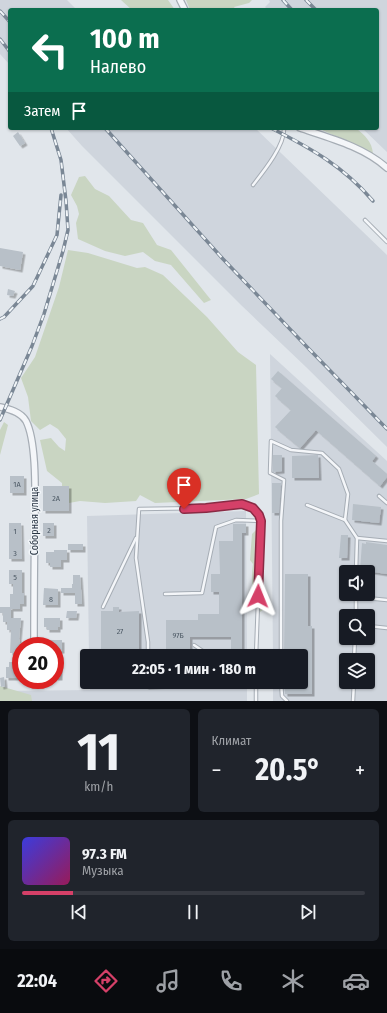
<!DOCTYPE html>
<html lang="ru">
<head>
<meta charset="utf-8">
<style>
  body { margin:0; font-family:"Fira Sans Condensed",sans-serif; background:#20242c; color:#f1f3f6; height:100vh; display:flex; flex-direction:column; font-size:15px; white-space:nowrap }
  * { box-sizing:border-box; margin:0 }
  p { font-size:13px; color:#9ea1a6 }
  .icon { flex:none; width:22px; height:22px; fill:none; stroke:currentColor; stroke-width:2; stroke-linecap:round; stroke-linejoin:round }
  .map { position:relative; height:701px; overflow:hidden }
  .panel { display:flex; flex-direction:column; gap:8px; padding:8px; background:#0d0f14; flex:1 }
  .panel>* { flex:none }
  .guide { position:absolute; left:8px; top:8px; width:371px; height:122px; border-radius:4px; box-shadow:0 1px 3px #0004; background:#0b6e4f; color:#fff; overflow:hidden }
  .controls { position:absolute; left:339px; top:565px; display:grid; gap:8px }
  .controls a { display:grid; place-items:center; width:36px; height:36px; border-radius:4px; background:#171b24; box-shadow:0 1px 3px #0004; font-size:20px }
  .speed { position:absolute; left:12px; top:637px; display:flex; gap:8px; font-size:20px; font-weight:700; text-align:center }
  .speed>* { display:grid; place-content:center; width:52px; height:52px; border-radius:50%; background:#171b24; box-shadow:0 1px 3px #0004; line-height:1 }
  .speed .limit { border:6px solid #d22; background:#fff; color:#111 }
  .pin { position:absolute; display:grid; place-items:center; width:34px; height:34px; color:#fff; margin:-41px -17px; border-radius:50% 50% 50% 0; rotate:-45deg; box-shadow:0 0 4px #0007 }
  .pin .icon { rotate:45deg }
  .me { position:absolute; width:44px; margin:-22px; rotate:2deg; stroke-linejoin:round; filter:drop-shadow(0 0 3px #0008) }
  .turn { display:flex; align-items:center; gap:14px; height:84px; padding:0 16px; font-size:18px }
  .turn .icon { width:52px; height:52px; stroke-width:2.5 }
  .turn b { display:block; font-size:28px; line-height:34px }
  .then { display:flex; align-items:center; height:38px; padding:0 16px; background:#0003; gap:8px; font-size:15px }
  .big { font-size:30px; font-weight:700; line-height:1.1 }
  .panel .tile { flex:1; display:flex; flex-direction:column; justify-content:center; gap:6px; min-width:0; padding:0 14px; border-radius:6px; background:#20242c }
  .panel .dial { align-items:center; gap:0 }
  .dial b { font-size:52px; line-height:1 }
  .song { display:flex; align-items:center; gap:12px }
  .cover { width:48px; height:48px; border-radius:6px; background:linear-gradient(135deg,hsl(240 70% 55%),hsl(330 70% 35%)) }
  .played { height:4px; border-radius:2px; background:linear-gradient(90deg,#d54068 15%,#363941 15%) }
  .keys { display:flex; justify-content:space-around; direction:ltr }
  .heat { display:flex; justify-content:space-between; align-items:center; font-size:22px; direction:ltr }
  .panel .tiles { flex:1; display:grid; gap:8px; grid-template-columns:1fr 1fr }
  .tile:last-child { grid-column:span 2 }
  .trip { position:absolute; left:80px; top:649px; width:228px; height:40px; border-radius:4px; background:#171b24; box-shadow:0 1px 3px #0004; font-weight:700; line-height:40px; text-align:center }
  .dock { display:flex; height:64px; justify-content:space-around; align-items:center; background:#090b0e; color:#9ea1a6 }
  .dock .icon { width:28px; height:28px }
  .dock .active { color:#d54068 }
  .dock b { font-size:18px; color:#f1f3f6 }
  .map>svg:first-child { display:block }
  .built { fill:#cfd5dd; fill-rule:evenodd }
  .green { fill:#c9d5c2 }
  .building { fill:#b8c0c8; filter:url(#shadow) }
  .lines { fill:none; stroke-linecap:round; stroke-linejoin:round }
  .lane-casing { stroke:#a6adb5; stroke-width:4.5 }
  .street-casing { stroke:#a6adb5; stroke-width:8 }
  .lane { stroke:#f4f6f9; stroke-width:2.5 }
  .street { stroke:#f4f6f9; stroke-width:5.5 }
  .rail-casing { stroke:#7a8795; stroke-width:3.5 }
  .rail { stroke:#f1f5f8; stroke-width:2; stroke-dasharray:6; stroke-linecap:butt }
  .route-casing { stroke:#8a2a44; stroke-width:10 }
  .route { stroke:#d54068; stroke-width:7 }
  .labels { text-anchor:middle; stroke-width:3; stroke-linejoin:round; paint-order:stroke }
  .number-label { font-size:8px; fill:#4c5864 }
  .street-label { font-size:10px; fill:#283543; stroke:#f1f5f8 }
</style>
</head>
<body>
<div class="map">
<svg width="387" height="701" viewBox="0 0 387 701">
  <defs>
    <filter id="shadow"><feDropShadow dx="2.5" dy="2.5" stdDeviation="0" flood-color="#0004"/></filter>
  </defs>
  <rect width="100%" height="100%" fill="#e1e6eb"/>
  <g class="built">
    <path d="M0 0H67L77 10H10V65L0 54Z"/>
    <path d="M269 0H387V152L362 128H377V10H268L265 7 270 2Z"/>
    <path d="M66 128H255L387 255V447L306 367 241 305 82 146Z"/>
    <path d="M270 354 387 461V701H273V682H301V656H273ZM346 572H368V594H346ZM346 616H368V638H346ZM346 660H368V682H346Z"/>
    <path d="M246 511 247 656H89L87 516Z"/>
    <path d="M90 682H247V701H0V691L90 690Z"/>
  </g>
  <g class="green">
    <path d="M121 0H168L175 10H132Z"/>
    <path d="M186 0H252L249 3 234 7 236 10H190Z"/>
    <path d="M318 128H356C365 136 372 141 373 154Z"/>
    <path d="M85 176 95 189 109 196 131 220 143 223 157 245 171 250 211 300 204 303 171 265 155 261 143 252 125 256 105 251 78 239 76 223 79 214 77 206 71 195 79 177Z"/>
    <path d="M68 250 88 253 137 268 145 267 163 275 207 317 238 352 256 365 259 494 246 499 155 503 140 495 136 501 105 503 80 501 69 503 62 496V483L47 471 40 440 51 438 59 447 65 451 66 439 58 429 50 424 40 430 31 421 28 397 21 378 35 357 59 287Z"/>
    <path d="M4 422 8 425 0 455V430Z"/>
    <path d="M259 522 263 528 261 539 263 547V610L260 612C251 602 251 577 253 564L250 560 252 534 257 529 256 525Z"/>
    <path d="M0 686 31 695 32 701H0Z"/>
  </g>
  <g class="building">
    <path d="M18 132 25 143 20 146 13 136Z"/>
    <path d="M0 248 23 252 20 270 0 266Z"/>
    <path d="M8 289 15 291 13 296 7 295Z"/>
    <path d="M278 371 376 456 372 461 387 474V477L380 486 316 430 300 448 275 427 291 410 275 396 282 388 271 379Z"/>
    <path d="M273 455H282V471L273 472Z"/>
    <path d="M318 455 319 478H292V456Z"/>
    <rect x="10" y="476" width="14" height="17"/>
    <path d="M272 483H281L279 513H272Z"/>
    <rect x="43" y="486" width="26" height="25"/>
    <path d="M353 504 381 507 379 523 352 520Z"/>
    <path d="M9 523H21L22 559H9Z"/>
    <rect x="43" y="523" width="11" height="13"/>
    <path d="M233 524H246V533H242V656H231V637H190V650L166 651V620H198V614H219V592H211V574H220L219 541H233Z"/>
    <path d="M341 535H348L347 558H339Z"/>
    <path d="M366 542 387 545V574L360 570 362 543 366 544Z"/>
    <rect x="68" y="544" width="15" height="6"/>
    <path d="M54 550H67V560H61V567H50V563H46V552H54Z"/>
    <path d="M9 570H22V593H24V604H20V609H11V618H21L19 639 20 643H21V653H10L11 630H7V622H3V613H0V607H10V594H13V584H9Z"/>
    <path d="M285 574H308V626H312V694H285L284 682H301V656H284Z"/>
    <path d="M73 575H80L82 604H75V593H61V588H72V584H73Z"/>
    <path d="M44 588 58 589V605H43Z"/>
    <path d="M113 607H119V612L139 611V650H125V656H118V650H101V611H113Z"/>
    <path d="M67 611H77L76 618H66Z"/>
    <path d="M44 618H60V627H58V630H47V627H44Z"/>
    <path d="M50 640H62V651H55V646H50Z"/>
    <path d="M9 662H15V665H21V678H6V667H9Z"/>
    <rect x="55" y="665" width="5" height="13"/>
    <path d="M4 677 5 686 1 687 0 678Z"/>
    <path d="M145 682H162V686L146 687Z"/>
  </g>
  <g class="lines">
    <defs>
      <g id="lane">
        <path d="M253 185C264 171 285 145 284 128"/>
        <path d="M365 220 387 242"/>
        <path d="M379 496 387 503"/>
        <path d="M307 505 345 520 357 538 356 572"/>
        <path d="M357 538 387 541"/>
        <path d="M165 594 202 593 216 527 236 520 261 521"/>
        <path d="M356 597 387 600"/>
        <path d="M103 607 136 538"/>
        <path d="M356 616V594"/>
        <path d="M368 626 387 628"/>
        <path d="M194 645 210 656"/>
        <path d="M148 656V642L136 558 139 509 206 508 241 504 253 508 259 515 261 521 256 656"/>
        <path d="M281 656V521L284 480 270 473 271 441 291 450 322 453 339 469 348 494 345 520"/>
        <path d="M354 660 355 638"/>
        <path d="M256 682V701"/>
        <path d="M281 682 282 696 287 701"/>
        <path d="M353 701 354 682"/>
      </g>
      <g id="street">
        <path d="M180 0 185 10"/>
        <path d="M300 128C330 138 364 147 387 168"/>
        <path d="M0 407C9 409 21 412 26 421 37 442 35 496 35 521 34 562 34 604 34 646"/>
        <path d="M34 684V680"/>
      </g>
    </defs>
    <use href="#lane" class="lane-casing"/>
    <use href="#street" class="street-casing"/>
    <use href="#lane" class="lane"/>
    <use href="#street" class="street"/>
    <defs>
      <g id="rail">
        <path d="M283 0 292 10"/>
        <path d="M306 0 316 10"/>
        <path d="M0 11 10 22"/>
        <path d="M0 39 10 52"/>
        <path d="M105 128 223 259 309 349 387 429"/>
        <path d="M271 128C312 149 343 166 373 201"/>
        <path d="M0 319 4 317 33 286 57 235 61 195"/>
        <path d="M0 420 32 346 44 314 63 251 68 230 66 201 61 160 51 128"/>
      </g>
    </defs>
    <use href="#rail" class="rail-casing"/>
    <use href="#rail" class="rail"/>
  </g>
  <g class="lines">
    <defs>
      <path id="route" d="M184 509 206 508 242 504 253 508 259 515 261 521 258 596"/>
    </defs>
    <use href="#route" class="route-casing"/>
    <use href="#route" class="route"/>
  </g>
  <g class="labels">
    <g class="number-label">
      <text x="17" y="487">1А</text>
      <text x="56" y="501">2А</text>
      <text x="49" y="533">2</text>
      <text x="15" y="534">1</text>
      <text x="15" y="556">3</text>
      <text x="15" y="580">5</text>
      <text x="51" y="602">8</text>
      <text x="120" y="634">27</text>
      <text x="178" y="638">97Б</text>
    </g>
    <g class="street-label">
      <text transform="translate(34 521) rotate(-90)" y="4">Соборная улица</text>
    </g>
  </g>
</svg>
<div class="controls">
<a><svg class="icon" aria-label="sound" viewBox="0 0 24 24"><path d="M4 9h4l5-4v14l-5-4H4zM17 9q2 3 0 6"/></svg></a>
<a><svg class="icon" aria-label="search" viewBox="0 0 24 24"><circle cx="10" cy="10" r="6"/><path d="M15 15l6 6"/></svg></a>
<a><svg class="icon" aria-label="layers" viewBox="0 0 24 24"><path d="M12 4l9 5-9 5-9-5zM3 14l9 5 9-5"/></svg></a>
</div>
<div class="speed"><div class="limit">20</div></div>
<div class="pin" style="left:184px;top:509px;background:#d93025"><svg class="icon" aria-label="arrive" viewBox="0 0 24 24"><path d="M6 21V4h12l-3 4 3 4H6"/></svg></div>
<svg class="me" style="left:258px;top:596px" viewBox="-20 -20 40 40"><path d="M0-17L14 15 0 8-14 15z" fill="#d54068" stroke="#fff" stroke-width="4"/></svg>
<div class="trip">22:05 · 1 мин · 180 m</div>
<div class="guide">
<div class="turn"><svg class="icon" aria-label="left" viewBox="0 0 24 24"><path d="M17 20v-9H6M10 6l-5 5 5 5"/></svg><div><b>100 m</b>Налево</div></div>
<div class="then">Затем<svg class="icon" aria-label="arrive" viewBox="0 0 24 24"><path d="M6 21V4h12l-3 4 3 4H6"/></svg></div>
</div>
</div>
<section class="panel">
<div class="tiles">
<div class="tile dial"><b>11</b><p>km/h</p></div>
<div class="tile"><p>Климат</p>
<div class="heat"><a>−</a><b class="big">20.5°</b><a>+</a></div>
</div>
<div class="tile">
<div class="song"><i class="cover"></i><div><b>97.3 FM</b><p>Музыка</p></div></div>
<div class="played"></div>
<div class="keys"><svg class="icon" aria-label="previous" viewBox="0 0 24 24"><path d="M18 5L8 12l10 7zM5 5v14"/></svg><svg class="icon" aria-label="pause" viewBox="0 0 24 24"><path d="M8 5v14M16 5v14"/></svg><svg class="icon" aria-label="next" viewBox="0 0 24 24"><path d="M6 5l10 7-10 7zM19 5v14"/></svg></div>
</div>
</div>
</section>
<nav class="dock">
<b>22:04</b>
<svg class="icon active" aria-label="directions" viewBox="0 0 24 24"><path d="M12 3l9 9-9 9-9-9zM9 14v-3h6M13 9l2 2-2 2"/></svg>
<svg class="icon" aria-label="music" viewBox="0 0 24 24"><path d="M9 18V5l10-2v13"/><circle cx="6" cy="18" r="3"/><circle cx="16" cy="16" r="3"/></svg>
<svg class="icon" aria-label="phone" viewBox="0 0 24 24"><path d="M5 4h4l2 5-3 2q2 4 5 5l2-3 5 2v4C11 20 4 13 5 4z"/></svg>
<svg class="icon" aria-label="climate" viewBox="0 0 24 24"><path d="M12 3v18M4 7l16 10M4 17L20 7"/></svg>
<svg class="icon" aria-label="car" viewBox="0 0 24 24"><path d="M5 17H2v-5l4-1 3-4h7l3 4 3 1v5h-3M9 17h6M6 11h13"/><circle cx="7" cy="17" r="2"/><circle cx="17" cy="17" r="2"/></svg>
</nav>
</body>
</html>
